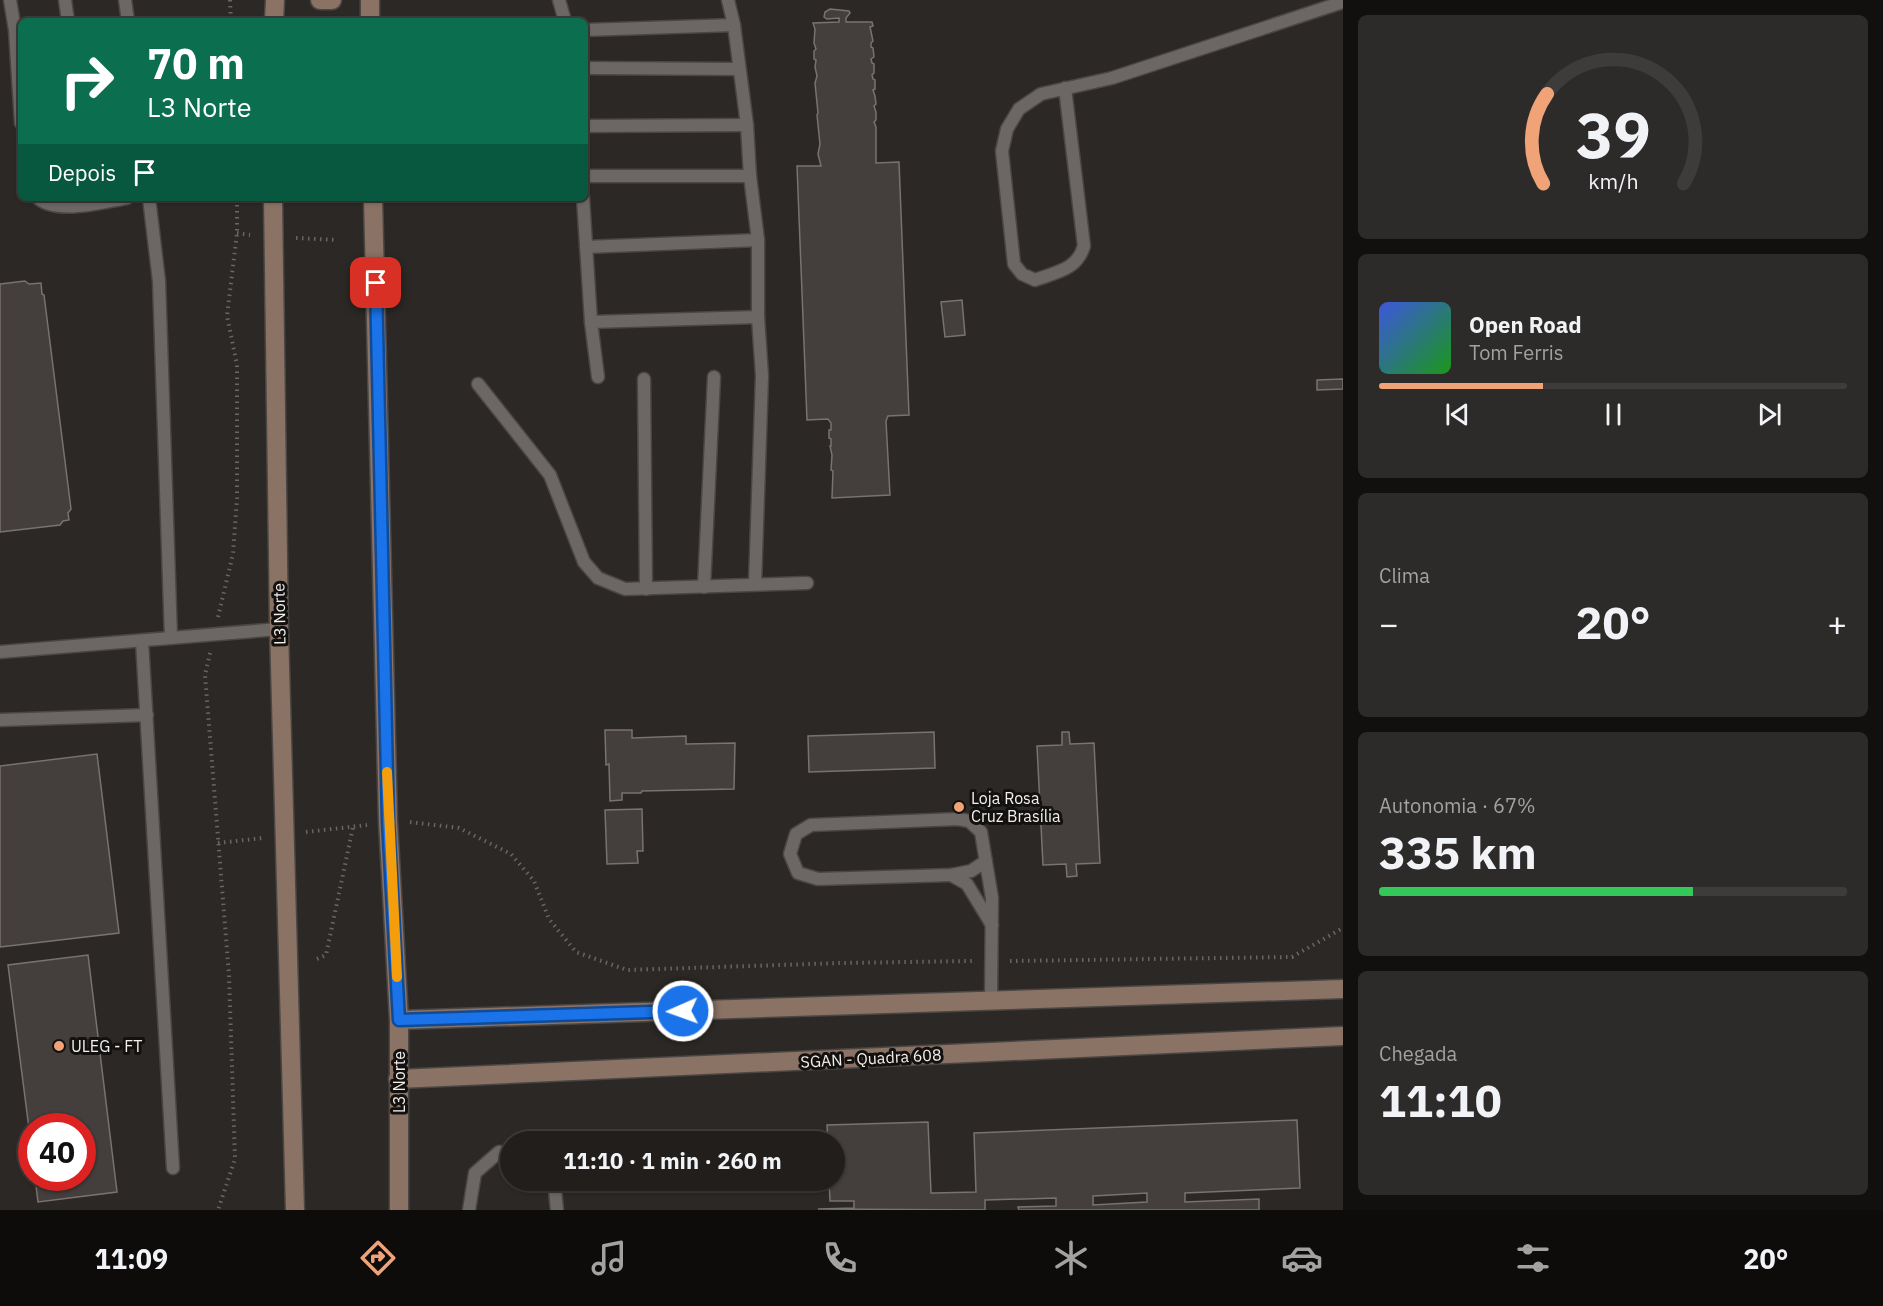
<!DOCTYPE html>
<html lang="pt">
<head>
<meta charset="utf-8">
<style>
  body { margin:0; font-family:"IBM Plex Sans",sans-serif; background:#2d2b29; color:#f1f3f6; height:100vh; display:flex; flex-direction:column; font-size:22px; white-space:nowrap }
  * { box-sizing:border-box; margin:0 }
  p { font-size:20px; color:#a2a2a3 }
  .icon { flex:none; width:33px; height:33px; fill:none; stroke:currentColor; stroke-width:2; stroke-linecap:round; stroke-linejoin:round }
  .map { position:relative; flex:1; overflow:hidden }
  .drawer { display:flex; flex-direction:column; gap:15px; padding:15px; background:#12100f; width:540px }
  .drawer>* { flex:none }
  .banner { position:absolute; left:18px; top:18px; width:570px; height:183px; border-radius:9px; box-shadow:0 2px 4px #0004,0 0 0 2px #3e3c3b; background:#0b6e4f; color:#fff; overflow:hidden }
  .speed { position:absolute; left:18px; top:1113px; display:flex; gap:12px; font-size:30px; font-weight:700; text-align:center }
  .speed>* { display:grid; place-content:center; width:78px; height:78px; border-radius:50%; background:#211e1c; box-shadow:0 2px 4px #0004,0 0 0 2px #3e3c3b; line-height:1 }
  .speed .limit { border:9px solid #d22; background:#fff; color:#111 }
  .pin { position:absolute; display:grid; place-items:center; width:51px; height:51px; color:#fff; margin:-26px; border-radius:12px; box-shadow:0 3px 9px #0006 }
  .me { position:absolute; width:66px; margin:-33px; rotate:268deg; stroke-linejoin:round; filter:drop-shadow(0 0 4px #0008) }
  .turn { display:flex; align-items:center; gap:21px; height:126px; padding:0 30px; font-size:27px }
  .turn .icon { width:78px; height:78px; stroke-width:2.5 }
  .turn b { display:block; font-size:42px; line-height:51px }
  .then { display:flex; align-items:center; height:57px; padding:0 30px; background:#0003; gap:12px; font-size:22px }
  .big { font-size:45px; font-weight:800; line-height:1.1 }
  .drawer .card { flex:1; display:flex; flex-direction:column; justify-content:center; gap:9px; min-width:0; padding:0 21px; border-radius:9px; background:#2d2b29 }
  .drawer .dial { align-items:center; gap:0 }
  .dial svg { height:156px; overflow:visible; fill:none; stroke:#3e3c3b; stroke-width:7; stroke-linecap:round; text-anchor:middle }
  .dial text { fill:#f1f3f6; stroke:none }
  .song { display:flex; align-items:center; gap:18px }
  .cover { width:72px; height:72px; border-radius:9px; background:linear-gradient(135deg,hsl(230 70% 55%),hsl(120 70% 35%)) }
  .played { height:6px; border-radius:3px; background:linear-gradient(90deg,#efa377 35%,#3e3c3b 35%) }
  .keys { display:flex; justify-content:space-around; direction:ltr }
  .heat { display:flex; justify-content:space-between; align-items:center; font-size:33px; direction:ltr }
  .charge { height:9px; border-radius:4px; background:linear-gradient(90deg,#34c759 67%,#3e3c3b 0) }
  .trip { position:absolute; left:500px; top:1131px; width:345px; height:60px; border-radius:30px; background:#211e1c; box-shadow:0 2px 4px #0004,0 0 0 2px #3e3c3b; font-weight:800; line-height:60px; text-align:center }
  .tab-bar { display:flex; height:96px; justify-content:space-around; align-items:center; background:#0d0c0b; color:#a2a2a3 }
  .tab-bar .icon { width:42px; height:42px }
  .tab-bar .on { color:#efa377 }
  .tab-bar b { font-size:27px; color:#f1f3f6 }
  main { display:flex; flex:1; min-height:0 }
  .map>svg:first-child { display:block }
  .building { fill:#443f3c; stroke:#787270; stroke-width:1.5; fill-rule:evenodd }
  .lines { fill:none; stroke-linecap:round; stroke-linejoin:round }
  .lane-casing { stroke:#4a4644; stroke-width:15 }
  .secondary-casing { stroke:#4a4644; stroke-width:21 }
  .path { stroke:#696663; stroke-width:4; stroke-dasharray:1.5 4.5; stroke-linecap:butt }
  .lane { stroke:#6c6764; stroke-width:12 }
  .secondary { stroke:#8a7264; stroke-width:18 }
  .route-casing { stroke:#114b97; stroke-width:15 }
  .route { stroke:#1a73e8; stroke-width:10 }
  .slow { stroke:#f59e0b; stroke-width:10 }
  .poi-dot { fill:#efa377; stroke:#131110; stroke-width:2 }
  .labels { text-anchor:middle; stroke-width:6; stroke-linejoin:round; paint-order:stroke }
  .street-label { font-size:16px; fill:#f2efed; stroke:#131110 }
  .poi-label { font-size:16px; fill:#f2efed; stroke:#131110; text-anchor:start }
</style>
</head>
<body>
<main>
<div class="map">
<svg width="1343" height="1210" viewBox="0 0 1343 1210">
  <rect width="100%" height="100%" fill="#2c2825"/>
  <g class="building">
    <path d="M830 9 849 11 850 13 846 18V22H872L873 26 870 27 873 41 871 43V47L873 48 874 57 871 59 872 63 874 64V73L872 75 873 79 875 80V89L873 90 875 96 876 104 874 106 876 112V120L874 122 876 127V163L899 162 909 415 888 416 886 421 890 495 832 498 833 471 831 470 832 455 830 446H831V439L829 438V430H831V423L828 419 807 420 797 166H821L818 154 820 144 817 115 818 113 815 83 817 76 815 67 816 60 814 59V51L816 49 814 43 815 29 813 23 839 22V18L827 19 824 17 825 12Z"/>
    <path d="M25 281 29 284 41 283 42 294 44 295 71 509 68 513 69 520 63 521 60 525 0 532V284Z"/>
    <path d="M962 300 965 335 945 337 941 302Z"/>
    <path d="M1343 379V389L1317 390V380Z"/>
    <path d="M605 730H632V738L686 736V744L735 743 734 789 642 791 641 793H622V800L610 801 609 764 606 765Z"/>
    <path d="M934 732 935 768 809 772 808 736Z"/>
    <path d="M1062 732H1069L1070 744 1094 743 1100 863 1076 864 1077 876 1067 877 1066 864 1043 865 1037 746 1062 745Z"/>
    <path d="M97 754 119 933 0 947V766Z"/>
    <path d="M642 809 643 851H637L638 863 607 864 605 810Z"/>
    <path d="M88 955 117 1192 38 1202 35 1178H82V1126H32V1152L8 965Z"/>
    <path d="M1297 1120 1300 1188 1185 1193V1202L1259 1199V1210H1019L1018 1207 1056 1206V1198L985 1200V1210L818 1209 854 1208V1201H830L829 1180H834V1142H828L827 1125 928 1122 931 1193H934L976 1192 974 1133ZM1147 1193V1202L1093 1205V1196Z"/>
  </g>
  <g class="lines">
    <defs>
      <g id="lane">
        <path d="M10 0 15 30 21 123"/>
        <path d="M65 0 68 21"/>
        <path d="M125 0 128 21"/>
        <path d="M559 0 565 21"/>
        <path d="M728 0 734 25 747 125 750 176 758 240V317L762 376 755 584"/>
        <path d="M585 30 734 25"/>
        <path d="M585 68 739 69"/>
        <path d="M1065 88 1084 246C1077 270 1056 272 1035 280L1022 274 1014 264 1002 151 1007 129 1019 109 1041 94 1112 78 1343 2"/>
        <path d="M585 126 747 125"/>
        <path d="M585 176H750"/>
        <path d="M38 198C56 215 104 202 127 198"/>
        <path d="M149 198 159 281 171 638"/>
        <path d="M583 198 591 322 598 377"/>
        <path d="M586 247 758 240"/>
        <path d="M591 322 758 317"/>
        <path d="M644 379 646 589"/>
        <path d="M478 384 550 475 584 562 598 578 625 589 807 583"/>
        <path d="M704 587 714 377"/>
        <path d="M142 641 173 1168"/>
        <path d="M0 652 279 629"/>
        <path d="M0 720 147 715"/>
        <path d="M986 861 971 871 951 875 818 879 798 873 790 854 796 834 811 825 958 819 969 821 981 832 992 898 991 1000"/>
        <path d="M951 875 967 884 992 925"/>
        <path d="M554 1180 557 1210"/>
        <path d="M469 1210 475 1173 499 1152 510 1154"/>
      </g>
      <g id="secondary">
        <path d="M320 0H332"/>
        <path d="M274 21 275 0"/>
        <path d="M370 21V0"/>
        <path d="M273 198 279 629 295 1210"/>
        <path d="M373 198 388 821 399 1020V1210"/>
        <path d="M399 1020 1343 989"/>
        <path d="M398 1079 1343 1036"/>
      </g>
    </defs>
    <use href="#lane" class="lane-casing"/>
    <use href="#secondary" class="secondary-casing"/>
    <g class="path">
      <path d="M230 0 231 21"/>
      <path d="M237 233 250 235"/>
      <path d="M296 238 337 240"/>
      <path d="M218 617 233 554 237 498V365L227 316 237 233V198"/>
      <path d="M210 653 205 675 229 975 235 1159 218 1210"/>
      <path d="M410 822 459 828 511 854 534 881 549 919 576 952 627 970 841 963 972 961"/>
      <path d="M306 832 367 825"/>
      <path d="M218 843 263 838"/>
      <path d="M317 959 326 955 353 827"/>
      <path d="M1010 961 1292 957 1343 928"/>
    </g>
    <use href="#lane" class="lane"/>
    <use href="#secondary" class="secondary"/>
  </g>
  <g class="lines">
    <defs>
      <path id="route" d="M376 283 388 821 399 1020 683 1011"/>
    </defs>
    <use href="#route" class="route-casing"/>
    <use href="#route" class="route"/>
    <path class="slow" d="M387 772 397 977"/>
  </g>
  <g class="poi-dot">
    <circle cx="959" cy="807" r="6"/>
    <circle cx="59" cy="1046" r="6"/>
  </g>
  <g class="labels">
    <g class="street-label">
      <text transform="translate(279 614) rotate(-91)" y="6">L3 Norte</text>
      <text transform="translate(871 1058) rotate(-3)" y="6">SGAN - Quadra 608</text>
      <text transform="translate(399 1082) rotate(-90)" y="6">L3 Norte</text>
    </g>
    <g class="poi-label">
      <text x="971" y="804">Loja Rosa<tspan x="971" dy="18">Cruz Brasília</tspan></text>
      <text x="71" y="1052">ULEG - FT</text>
    </g>
  </g>
</svg>
<div class="speed"><div class="limit">40</div></div>
<div class="pin" style="left:376px;top:283px;background:#d93025"><svg class="icon" aria-label="arrive" viewBox="0 0 24 24"><path d="M6 21V4h12l-3 4 3 4H6"/></svg></div>
<svg class="me" style="left:683px;top:1011px" viewBox="-20 -20 40 40"><circle r="17" fill="#1a73e8" stroke="#fff" stroke-width="3"/><path d="M0-11L8 9 0 5-8 9z" fill="#fff"/></svg>
<div class="trip">11:10 · 1 min · 260 m</div>
<div class="banner">
<div class="turn"><svg class="icon" aria-label="right" viewBox="0 0 24 24"><path d="M7 20v-9h11M14 6l5 5-5 5"/></svg><div><b>70 m</b>L3 Norte</div></div>
<div class="then">Depois<svg class="icon" aria-label="arrive" viewBox="0 0 24 24"><path d="M6 21V4h12l-3 4 3 4H6"/></svg></div>
</div>
</div>
<section class="drawer">
<div class="card dial"><svg viewBox="0 0 100 80">
<path d="M14 69A42 42 0 1 1 86 69"/>
<path d="M14 69A42 42 0 0 1 16 23" stroke="#efa377"/>
<text x="50" y="56" font-size="32" font-weight="700">39</text>
<text x="50" y="72" font-size="11">km/h</text>
</svg></div>
<div class="card">
<div class="song"><i class="cover"></i><div><b>Open Road</b><p>Tom Ferris</p></div></div>
<div class="played"></div>
<div class="keys"><svg class="icon" aria-label="previous" viewBox="0 0 24 24"><path d="M18 5L8 12l10 7zM5 5v14"/></svg><svg class="icon" aria-label="pause" viewBox="0 0 24 24"><path d="M8 5v14M16 5v14"/></svg><svg class="icon" aria-label="next" viewBox="0 0 24 24"><path d="M6 5l10 7-10 7zM19 5v14"/></svg></div>
</div>
<div class="card"><p>Clima</p>
<div class="heat"><a>−</a><b class="big">20°</b><a>+</a></div>
</div>
<div class="card"><p>Autonomia · 67%</p><b class="big">335 km</b><div class="charge"></div></div>
<div class="card"><p>Chegada</p><b class="big">11:10</b></div>
</section>
</main>
<nav class="tab-bar">
<b>11:09</b>
<svg class="icon on" aria-label="directions" viewBox="0 0 24 24"><path d="M12 3l9 9-9 9-9-9zM9 14v-3h6M13 9l2 2-2 2"/></svg>
<svg class="icon" aria-label="music" viewBox="0 0 24 24"><path d="M9 18V5l10-2v13"/><circle cx="6" cy="18" r="3"/><circle cx="16" cy="16" r="3"/></svg>
<svg class="icon" aria-label="phone" viewBox="0 0 24 24"><path d="M5 4h4l2 5-3 2q2 4 5 5l2-3 5 2v4C11 20 4 13 5 4z"/></svg>
<svg class="icon" aria-label="climate" viewBox="0 0 24 24"><path d="M12 3v18M4 7l16 10M4 17L20 7"/></svg>
<svg class="icon" aria-label="car" viewBox="0 0 24 24"><path d="M5 17H2v-5l4-1 3-4h7l3 4 3 1v5h-3M9 17h6M6 11h13"/><circle cx="7" cy="17" r="2"/><circle cx="17" cy="17" r="2"/></svg>
<svg class="icon" aria-label="filters" viewBox="0 0 24 24"><path d="M4 7h16M4 17h16"/><circle cx="9" cy="7" r="2"/><circle cx="15" cy="17" r="2"/></svg>
<b>20°</b>
</nav>
</body>
</html>
